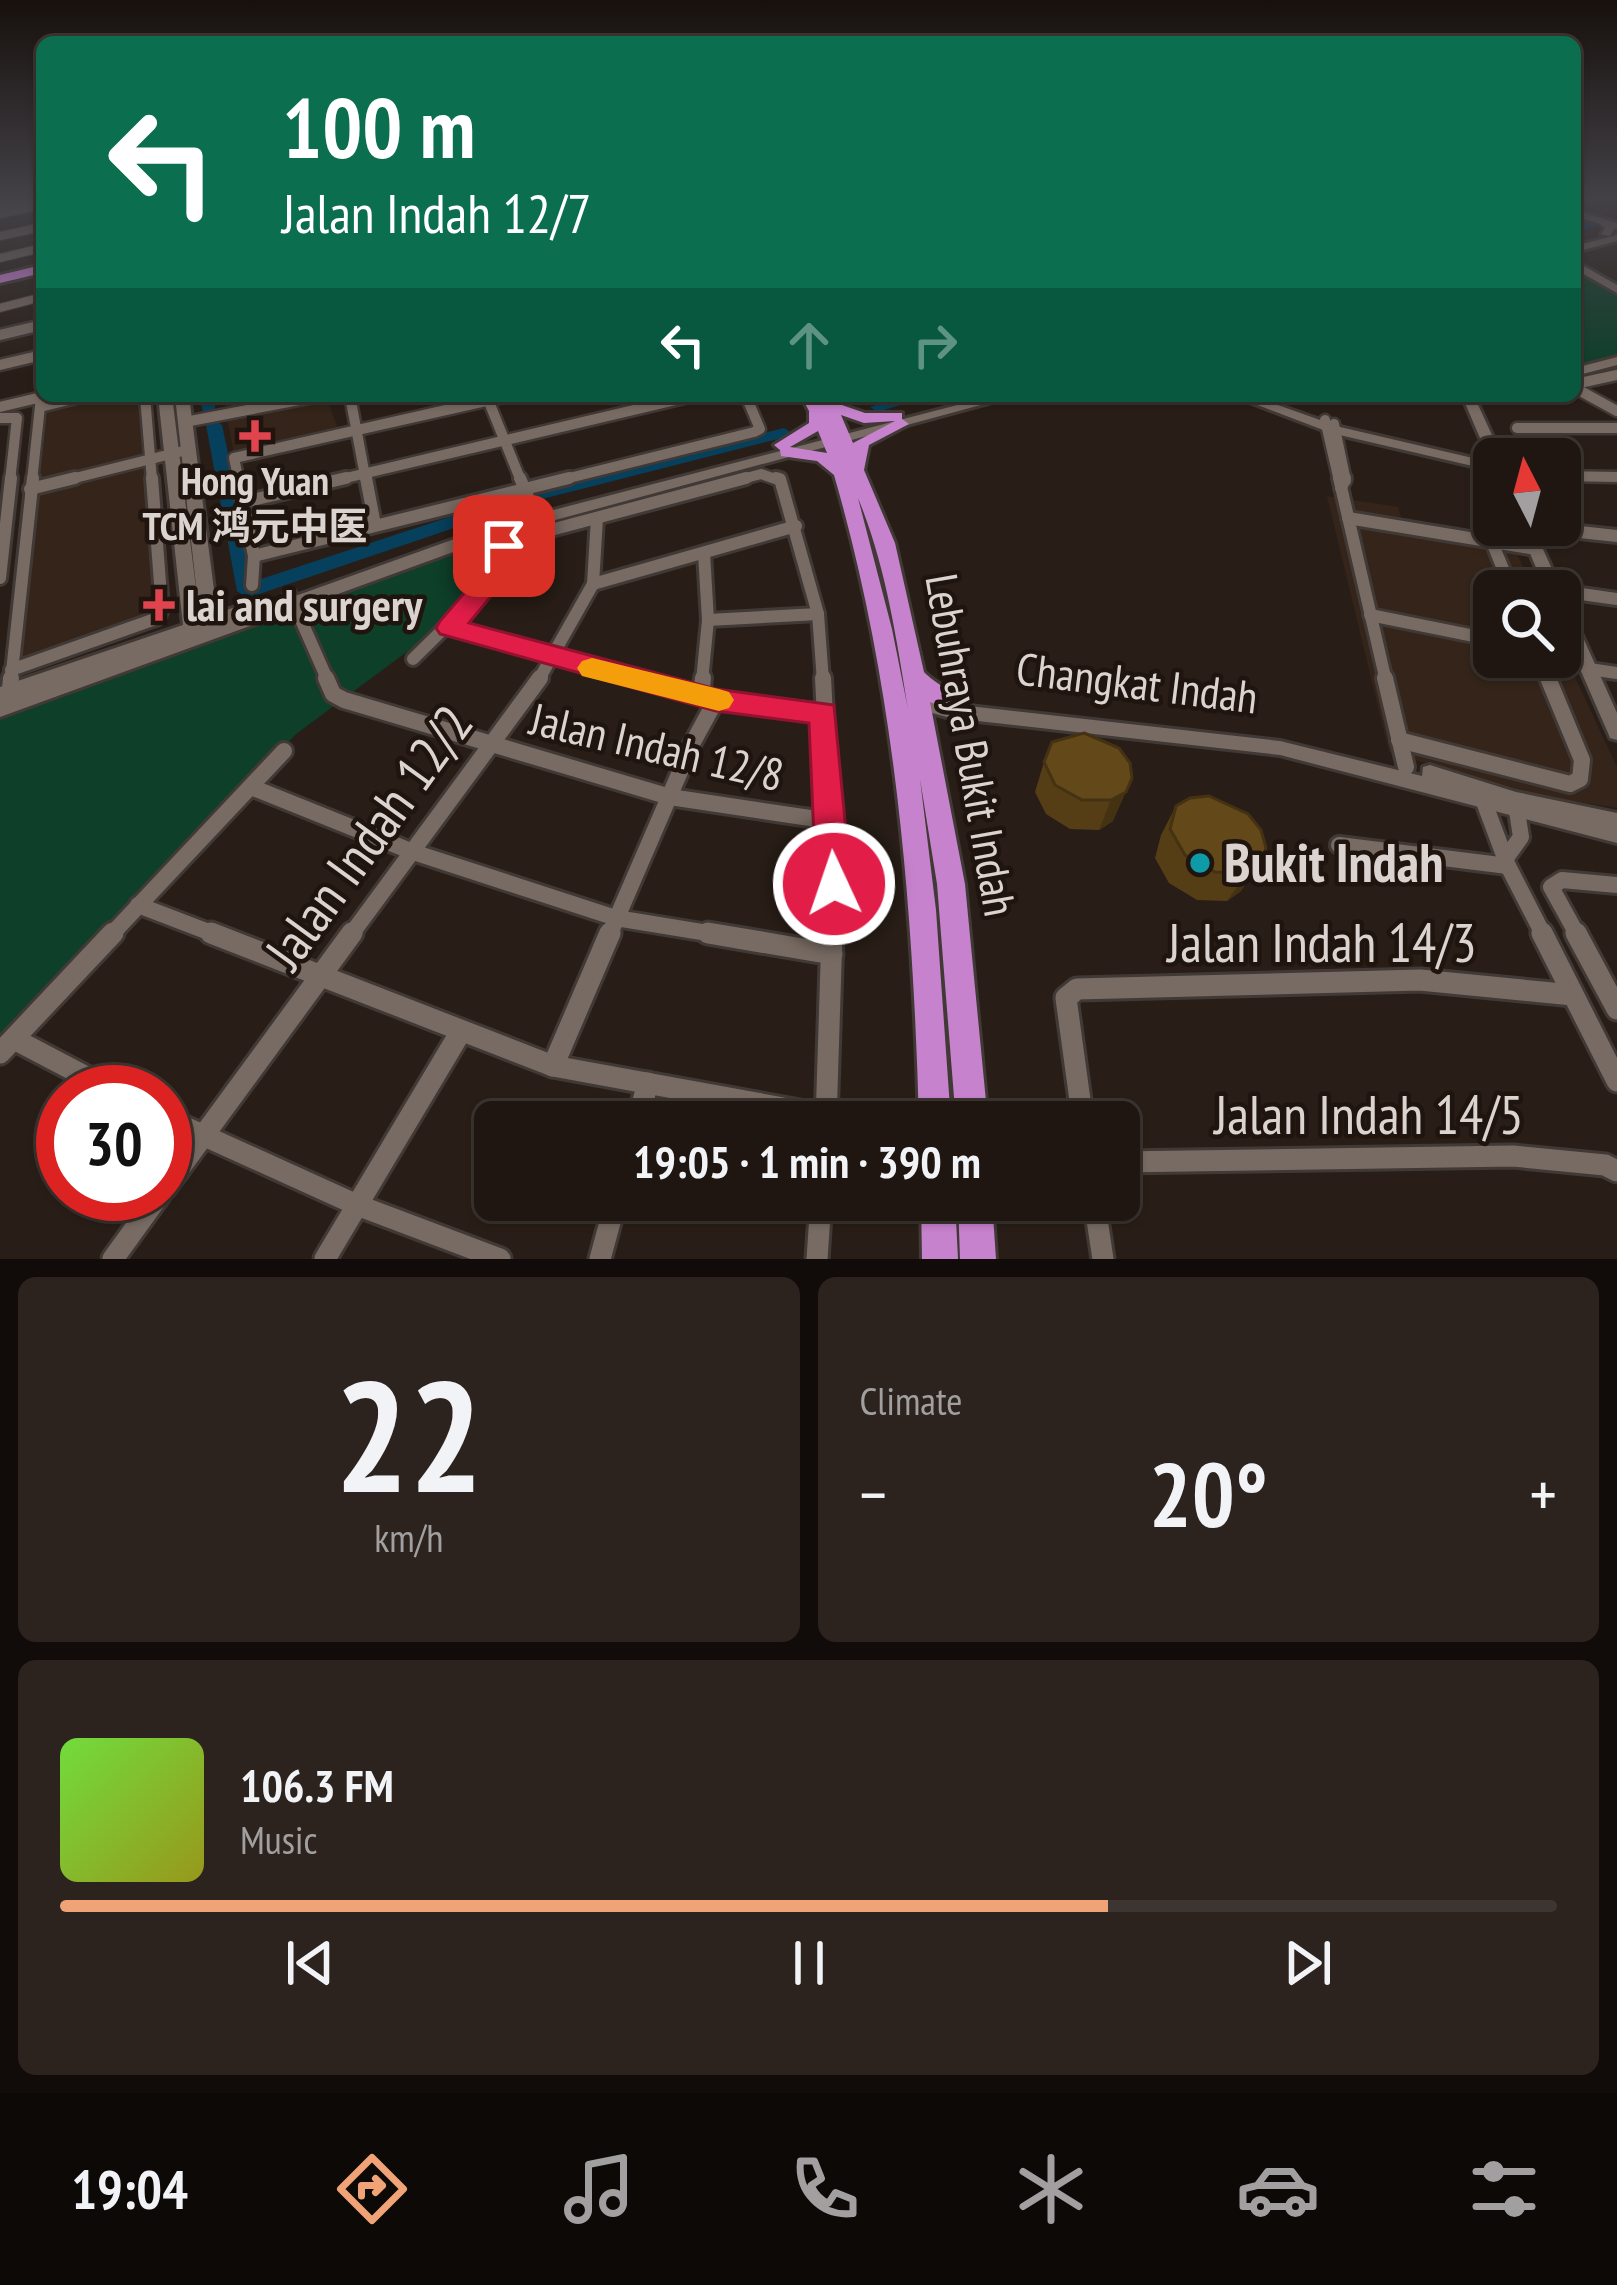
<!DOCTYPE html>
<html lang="en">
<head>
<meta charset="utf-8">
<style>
  body { margin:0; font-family:"PT Sans Narrow","Noto Sans SC",sans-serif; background:#2c231f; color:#f1f3f6; height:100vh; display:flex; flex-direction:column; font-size:45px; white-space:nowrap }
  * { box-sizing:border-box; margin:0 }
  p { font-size:39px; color:#a19f9f }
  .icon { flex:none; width:66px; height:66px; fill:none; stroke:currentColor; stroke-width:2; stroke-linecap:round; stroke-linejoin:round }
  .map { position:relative; height:1259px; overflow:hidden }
  .side { display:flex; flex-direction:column; gap:18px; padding:18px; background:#110c09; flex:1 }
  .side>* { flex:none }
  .top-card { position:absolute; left:36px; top:36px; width:1545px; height:366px; border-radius:18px; box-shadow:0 3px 9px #0004,0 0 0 3px #3c3531; background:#0b6e4f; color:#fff; overflow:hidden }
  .needle { width:78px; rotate:354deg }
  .buttons { position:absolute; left:1473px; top:438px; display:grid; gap:24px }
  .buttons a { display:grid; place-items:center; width:108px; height:108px; border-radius:18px; background:#1f1611; box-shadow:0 3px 9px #0004,0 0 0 3px #3c3531; font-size:60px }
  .speed { position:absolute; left:36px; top:1065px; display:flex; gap:24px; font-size:60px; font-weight:700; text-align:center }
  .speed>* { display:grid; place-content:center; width:156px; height:156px; border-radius:50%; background:#1f1611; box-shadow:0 3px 9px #0004,0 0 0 3px #3c3531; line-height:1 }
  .speed .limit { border:18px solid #d22; background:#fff; color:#111 }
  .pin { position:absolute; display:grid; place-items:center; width:102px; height:102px; color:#fff; margin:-51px; border-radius:24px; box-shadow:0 6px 18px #0006 }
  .me { position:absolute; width:132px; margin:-66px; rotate:357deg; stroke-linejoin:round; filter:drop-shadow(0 0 9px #0008) }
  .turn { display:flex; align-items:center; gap:42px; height:252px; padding:0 48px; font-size:54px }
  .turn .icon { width:156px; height:156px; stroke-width:2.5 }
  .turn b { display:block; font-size:84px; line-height:102px }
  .lanes { display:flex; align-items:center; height:114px; padding:0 48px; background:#0003; justify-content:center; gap:60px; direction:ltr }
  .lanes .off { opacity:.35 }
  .big { font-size:90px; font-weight:700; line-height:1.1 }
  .side .card { flex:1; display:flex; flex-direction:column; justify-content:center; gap:18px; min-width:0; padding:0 42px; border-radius:18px; background:#2c231f }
  .side .dial { align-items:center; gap:0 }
  .dial b { font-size:156px; line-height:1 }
  .song { display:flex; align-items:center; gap:36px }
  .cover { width:144px; height:144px; border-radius:18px; background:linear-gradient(135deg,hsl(100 70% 55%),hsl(60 70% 35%)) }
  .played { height:12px; border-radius:6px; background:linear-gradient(90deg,#efa377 70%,#3c3531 70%) }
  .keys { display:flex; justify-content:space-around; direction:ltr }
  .heat { display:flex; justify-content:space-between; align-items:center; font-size:66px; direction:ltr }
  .side .tiles { flex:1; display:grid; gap:18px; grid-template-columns:1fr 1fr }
  .card:last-child { grid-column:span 2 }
  .trip { position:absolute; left:474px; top:1101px; width:666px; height:120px; border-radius:18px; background:#1f1611; box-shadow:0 3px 9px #0004,0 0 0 3px #3c3531; font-weight:700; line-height:120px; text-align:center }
  .dock { display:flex; height:192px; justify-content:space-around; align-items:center; background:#0c0907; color:#a19f9f }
  .dock .icon { width:84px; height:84px }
  .dock .active { color:#efa377 }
  .dock b { font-size:54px; color:#f1f3f6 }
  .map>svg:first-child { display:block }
  .built { fill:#342419 }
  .green { fill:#0d3f29 }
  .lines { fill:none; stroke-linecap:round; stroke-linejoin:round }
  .river { fill:#07405c; fill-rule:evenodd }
  .minor-far4-casing { stroke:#413935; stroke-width:10 }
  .minor-far3-casing { stroke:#413935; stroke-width:15 }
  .minor-far2-casing { stroke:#413935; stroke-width:18 }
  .minor-far1-casing { stroke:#413935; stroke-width:22 }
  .minor-casing { stroke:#413935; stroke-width:27 }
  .tertiary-casing { stroke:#413935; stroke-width:6 }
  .secondary-casing { stroke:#413935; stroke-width:6 }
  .trunk-casing { stroke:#413935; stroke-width:6 }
  .motorway-casing { stroke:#413935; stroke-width:6 }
  .minor-far4 { stroke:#786b63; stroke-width:8 }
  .minor-far3 { stroke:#786b63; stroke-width:10 }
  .minor-far2 { stroke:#786b63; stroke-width:12 }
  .minor-far1 { stroke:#786b63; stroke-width:16 }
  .minor { stroke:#786b63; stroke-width:21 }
  .tertiary { fill:#786b63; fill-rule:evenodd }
  .secondary { fill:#786b63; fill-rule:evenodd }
  .trunk { fill:#c682cc; fill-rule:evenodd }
  .motorway { fill:#da87e6; fill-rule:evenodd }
  .wall { fill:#553e16 }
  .shaded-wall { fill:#453212 }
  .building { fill:#63481a; stroke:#453212; stroke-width:3 }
  .route { fill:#e11d48; stroke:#92132f; stroke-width:3 }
  .slow { fill:#f59e0b }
  .health-dot { fill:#e0444e; stroke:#1f150e; stroke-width:4.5 }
  .culture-dot { fill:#0f9aa8; stroke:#1f150e; stroke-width:4.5 }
  .labels { text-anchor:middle; stroke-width:9; stroke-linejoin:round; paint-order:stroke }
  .far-poi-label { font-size:39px; font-weight:bold; fill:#dbd3cf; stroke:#1f150e }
  .poi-label { font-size:45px; font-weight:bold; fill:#dbd3cf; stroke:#1f150e; text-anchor:start }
  .street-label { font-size:45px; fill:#dbd3cf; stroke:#1f150e }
  .near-street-label { font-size:54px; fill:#dbd3cf; stroke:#1f150e }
  .near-poi-label { font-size:54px; font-weight:bold; fill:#dbd3cf; stroke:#1f150e; text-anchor:start }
</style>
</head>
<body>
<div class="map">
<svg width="1617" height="1259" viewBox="0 0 1617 1259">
  <rect width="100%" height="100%" fill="#291e17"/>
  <g class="built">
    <path d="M92 396H141L157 610 154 616 17 665 44 407Z"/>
    <path d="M223 396H326L339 432 234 455Z"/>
    <path d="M1327 496 1398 507 1402 520 1509 536 1534 591H1494V657H1560V645L1617 767V808L1529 794 1389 752Z"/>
  </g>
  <g class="green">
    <path d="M1575 267 1617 295V354L1575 368Z"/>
    <path d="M500 535 481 580 443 625 296 734 0 1040V716Z"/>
  </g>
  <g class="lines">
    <g class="river">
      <path d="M1597 220 1603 223 1601 225 1575 232V225Z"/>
      <path d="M199 396H215V412H203Z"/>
      <path d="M902 396H928L878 412 870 407Z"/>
      <path d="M214 420 222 425 255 581 516 495 522 494 531 499 528 503 247 598 237 591 206 425Z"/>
      <path d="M784 428 792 433 790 436 542 499 533 494 536 490Z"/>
    </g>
    <defs>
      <g id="minor-far4">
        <path d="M0 203 26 198"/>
        <path d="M0 214 42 205"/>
        <path d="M0 236 42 227"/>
        <path d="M0 258 42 248"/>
        <path d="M0 308 42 297"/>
      </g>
      <g id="minor-far3">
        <path d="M0 335 42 325"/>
        <path d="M0 365 42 355"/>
        <path d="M1575 384 1617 375"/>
        <path d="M1575 388 1617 411"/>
        <path d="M145 396 152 481"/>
        <path d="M350 396 366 481"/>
        <path d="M487 397 521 481"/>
        <path d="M0 407 46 396"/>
        <path d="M40 407 85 396"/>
        <path d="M0 418H17L10 481"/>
        <path d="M1325 420 1339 481"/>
        <path d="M185 422 320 396"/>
        <path d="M1334 424 1346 481"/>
        <path d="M1517 428H1617"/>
        <path d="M1560 476 1617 477"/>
        <path d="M32 481 41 397"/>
        <path d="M63 481 183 451"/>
        <path d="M239 481 234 458 508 396"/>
        <path d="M333 481 693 396"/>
        <path d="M557 481 754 432 760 429 746 396"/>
        <path d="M735 481 761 474 781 481"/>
      </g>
      <g id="minor-far2">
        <path d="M238 478 254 556 252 585"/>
        <path d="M366 478 375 525"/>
        <path d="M520 478 533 509"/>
        <path d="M776 478 780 479 818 614 823 681"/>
        <path d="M1339 478 1386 681"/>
        <path d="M1341 488 1345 478"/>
        <path d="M30 489 75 478"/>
        <path d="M244 502 346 478"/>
        <path d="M1348 518 1536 549"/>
        <path d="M1525 526 1617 536"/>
        <path d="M1492 542 1512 591"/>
        <path d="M254 556 569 478"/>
        <path d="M0 578 11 478"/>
        <path d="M593 584 796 526"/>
        <path d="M1560 591 1617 599"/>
        <path d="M290 595 328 681"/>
        <path d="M1370 615 1494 640"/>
        <path d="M708 620 818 614"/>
        <path d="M449 627 648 681"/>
        <path d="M1539 657 1549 681"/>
        <path d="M413 659 477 596 501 549 517 539 746 478"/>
        <path d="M1589 669 1617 673"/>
        <path d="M11 670 158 618 162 609 152 478"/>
        <path d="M11 681 33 478"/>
        <path d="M538 681 593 584 597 518"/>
        <path d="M702 681 708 620 704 553"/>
      </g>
      <g id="minor-far1">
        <path d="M326 678 333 694 344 700 670 797 830 821"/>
        <path d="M637 678 716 700 823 713"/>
        <path d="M823 678 834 884 832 936"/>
        <path d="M1385 678 1406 767"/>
        <path d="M701 696 703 678"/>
        <path d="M9 702 11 678"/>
        <path d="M1399 740 1570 784 1580 779 1582 760 1548 678"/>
        <path d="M251 787 413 852 616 918 726 936"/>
        <path d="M1484 802 1508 866 1544 936"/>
        <path d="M1339 845 1508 866"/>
        <path d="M1506 858 1521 837 1517 811"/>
        <path d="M138 905 219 936"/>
        <path d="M110 936 284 751"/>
        <path d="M350 936 540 678"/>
        <path d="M609 936 692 744 716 700"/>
        <path d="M1578 936 1551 887 1562 880 1617 885"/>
      </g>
      <g id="minor">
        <path d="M211 933 553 1066 827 1116"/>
        <path d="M708 933 832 954"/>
        <path d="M1542 933 1617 1081"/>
        <path d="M1576 933 1617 1009"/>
        <path d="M14 1039 115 1092"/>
        <path d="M0 1053 113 933"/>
        <path d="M553 1066 610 933"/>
        <path d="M165 1118 357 1205 500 1259"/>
        <path d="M637 1122 648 1083"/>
        <path d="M826 1122 832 933"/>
        <path d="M1083 1122 1066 998 1077 989 1420 980 1573 995"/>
        <path d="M1119 1162 1513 1156 1605 1165 1617 1171"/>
        <path d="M165 1188 352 933"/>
        <path d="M1094 1200 1103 1259"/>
        <path d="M113 1259 160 1194"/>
        <path d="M325 1259 460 1033"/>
        <path d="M600 1259 616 1200"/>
        <path d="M817 1259 821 1200"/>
      </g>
      <g id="tertiary">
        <path d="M1575 210 1617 223V229L1575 216Z"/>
        <path d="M1234 396H1252L1340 427 1494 463V471L1331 433Z"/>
        <path d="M1462 396H1474L1503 459H1494V463L1489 459Z"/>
        <path d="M1518 525H1532L1562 591 1560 594V591H1546Z"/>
        <path d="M1560 598 1568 604 1617 713V740L1610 738 1608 733 1560 623Z"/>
        <path d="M919 696 951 704 1280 741 1422 776 1423 767 1430 765 1516 792 1617 813V843L1280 755 951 718 913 708 910 703 913 698Z"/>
      </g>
      <g id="secondary">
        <path d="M35 198H42V202L0 211V205Z"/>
        <path d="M1600 217 1615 227 1610 236 1601 234 1605 228 1595 220Z"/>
        <path d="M1617 235V241L1575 252V246Z"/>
        <path d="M1575 261 1617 285V293L1575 269Z"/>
        <path d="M1617 357V365L1575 376V368Z"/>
        <path d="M158 396H172L199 612 175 396H189L217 613 251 602 257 604 259 609 488 527 992 396H1014L500 535 0 717V687L183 625Z"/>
      </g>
      <g id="trunk">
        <path d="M801 396H817L819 400 817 396H833L836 403 865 413H902V419L909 424 869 445 864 470 895 543 924 672C935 684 957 693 962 702L959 708 951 711 930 702 965 884 988 1122H956L937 884 920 779 936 910 951 1122H919C913 904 895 685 834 475L817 461 781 456 780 450 774 445 809 423V411ZM841 415 864 423 895 421 853 443ZM818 431 827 453 790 447ZM858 498C886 566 896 637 908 709L892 629Z"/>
        <path d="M921 1200H955L958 1259H922Z"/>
        <path d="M958 1200H992L996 1259H960Z"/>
      </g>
      <path id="motorway" d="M42 265V273L0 283V275Z"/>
    </defs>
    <use href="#minor-far4" class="minor-far4-casing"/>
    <use href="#minor-far3" class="minor-far3-casing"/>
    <use href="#minor-far2" class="minor-far2-casing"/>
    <use href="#minor-far1" class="minor-far1-casing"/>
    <use href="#minor" class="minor-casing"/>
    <use href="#tertiary" class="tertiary-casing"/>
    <use href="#secondary" class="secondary-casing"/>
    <use href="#trunk" class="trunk-casing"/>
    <use href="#motorway" class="motorway-casing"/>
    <use href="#minor-far4" class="minor-far4"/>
    <use href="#minor-far3" class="minor-far3"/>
    <use href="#minor-far2" class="minor-far2"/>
    <use href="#minor-far1" class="minor-far1"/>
    <use href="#minor" class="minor"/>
    <use href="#tertiary" class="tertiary"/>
    <use href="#secondary" class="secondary"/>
    <use href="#trunk" class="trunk"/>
    <use href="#motorway" class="motorway"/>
  </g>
  <g class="wall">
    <path d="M1119 748 1113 821 1099 830 1070 829 1046 814 1035 792 1044 762Z"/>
    <path d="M1176 806 1261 830 1241 891 1227 901 1197 900 1169 883 1155 858 1161 835Z"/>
  </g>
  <g class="shaded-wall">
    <path d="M1132 778 1113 821 1099 830 1111 800Z"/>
    <path d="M1261 863 1241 891 1227 901 1247 873Z"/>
  </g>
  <g class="building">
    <path d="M1084 733 1119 748 1130 763 1132 778 1126 792 1111 800H1082L1055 785 1044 762 1052 742Z"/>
    <path d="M1209 796 1248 814 1261 830 1266 848 1261 863 1247 873 1215 872 1185 855 1170 829 1176 806 1190 798Z"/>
  </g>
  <linearGradient id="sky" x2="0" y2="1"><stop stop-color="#17100d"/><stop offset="0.53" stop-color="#434147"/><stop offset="1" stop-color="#434147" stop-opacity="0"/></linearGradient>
  <rect width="1617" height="374" fill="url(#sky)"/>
  <path class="route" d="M504 538 517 546 492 595 469 623 716 689 834 705 851 884 846 895 834 900 821 895 816 884 809 723 716 711 440 634 436 628 440 621 472 584 496 540Z"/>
  <path class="slow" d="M592 658 719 689 729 692 734 700 729 708 719 711 582 676 577 668 582 661Z"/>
  <g class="health-dot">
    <path d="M249 418h12v12h12v12h-12v12h-12v-12h-12v-12h12z"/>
    <path d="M153 587h12v12h12v12h-12v12h-12v-12h-12v-12h12z"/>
  </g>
  <circle class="culture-dot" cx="1200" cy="863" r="12"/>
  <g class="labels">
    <g class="far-poi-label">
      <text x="255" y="495">Hong Yuan<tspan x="255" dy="45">TCM 鸿元中医</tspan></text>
    </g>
    <g class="poi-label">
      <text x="186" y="621">lai and surgery</text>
    </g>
    <g class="street-label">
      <text transform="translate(1137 683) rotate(7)" y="16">Changkat Indah</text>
      <text transform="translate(971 745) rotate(80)" y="16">Lebuhraya Bukit Indah</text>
      <text transform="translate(657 747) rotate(13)" y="16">Jalan Indah 12/8</text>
    </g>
    <g class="near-street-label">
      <text transform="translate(369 837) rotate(-54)" y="19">Jalan Indah 12/2</text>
      <text x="1322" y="962">Jalan Indah 14/3</text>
      <text x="1369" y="1134">Jalan Indah 14/5</text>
    </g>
    <g class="near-poi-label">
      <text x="1224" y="882">Bukit Indah</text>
    </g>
  </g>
</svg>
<div class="buttons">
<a><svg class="needle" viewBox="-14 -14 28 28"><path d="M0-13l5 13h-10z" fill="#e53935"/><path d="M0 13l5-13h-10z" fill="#a19f9f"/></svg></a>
<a><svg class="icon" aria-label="search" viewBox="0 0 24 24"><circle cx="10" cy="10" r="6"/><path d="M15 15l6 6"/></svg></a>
</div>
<div class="speed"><div class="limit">30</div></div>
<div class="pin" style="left:504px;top:546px;background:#d93025"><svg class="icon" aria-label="arrive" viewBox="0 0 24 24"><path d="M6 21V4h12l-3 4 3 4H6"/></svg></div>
<svg class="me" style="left:834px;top:884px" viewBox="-20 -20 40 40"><circle r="17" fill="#e11d48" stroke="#fff" stroke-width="3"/><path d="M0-11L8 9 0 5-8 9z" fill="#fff"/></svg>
<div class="trip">19:05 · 1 min · 390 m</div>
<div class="top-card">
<div class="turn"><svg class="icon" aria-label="left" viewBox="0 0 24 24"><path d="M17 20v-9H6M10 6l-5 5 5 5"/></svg><div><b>100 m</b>Jalan Indah 12/7</div></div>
<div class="lanes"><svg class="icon" aria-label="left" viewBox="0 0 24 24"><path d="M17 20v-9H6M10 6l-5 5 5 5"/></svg><svg class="icon off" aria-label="ahead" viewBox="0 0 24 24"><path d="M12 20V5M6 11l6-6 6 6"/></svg><svg class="icon off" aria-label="right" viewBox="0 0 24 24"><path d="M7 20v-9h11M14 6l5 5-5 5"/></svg></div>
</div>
</div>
<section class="side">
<div class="tiles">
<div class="card dial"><b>22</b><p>km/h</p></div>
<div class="card"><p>Climate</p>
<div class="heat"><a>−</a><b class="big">20°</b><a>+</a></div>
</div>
<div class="card">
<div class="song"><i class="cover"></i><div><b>106.3 FM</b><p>Music</p></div></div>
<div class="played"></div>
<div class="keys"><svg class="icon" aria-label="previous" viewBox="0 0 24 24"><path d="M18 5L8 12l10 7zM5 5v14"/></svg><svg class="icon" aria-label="pause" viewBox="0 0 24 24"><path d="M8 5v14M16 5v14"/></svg><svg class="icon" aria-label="next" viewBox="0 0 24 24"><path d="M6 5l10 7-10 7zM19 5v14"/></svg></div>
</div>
</div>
</section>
<nav class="dock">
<b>19:04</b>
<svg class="icon active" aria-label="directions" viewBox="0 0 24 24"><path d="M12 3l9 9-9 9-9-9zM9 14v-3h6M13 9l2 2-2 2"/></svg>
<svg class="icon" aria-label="music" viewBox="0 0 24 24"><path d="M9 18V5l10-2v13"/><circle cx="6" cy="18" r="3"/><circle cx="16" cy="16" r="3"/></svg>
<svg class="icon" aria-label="phone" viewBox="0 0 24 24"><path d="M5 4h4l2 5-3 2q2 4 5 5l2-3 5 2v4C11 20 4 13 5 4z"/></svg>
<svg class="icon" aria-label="climate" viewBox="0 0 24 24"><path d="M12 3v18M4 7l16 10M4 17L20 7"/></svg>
<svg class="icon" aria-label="car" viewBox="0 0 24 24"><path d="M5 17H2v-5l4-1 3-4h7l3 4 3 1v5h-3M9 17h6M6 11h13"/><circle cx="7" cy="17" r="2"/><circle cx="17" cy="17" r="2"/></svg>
<svg class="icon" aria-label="filters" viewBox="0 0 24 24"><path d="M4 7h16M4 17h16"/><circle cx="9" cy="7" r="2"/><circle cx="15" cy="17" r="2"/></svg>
</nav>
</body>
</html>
